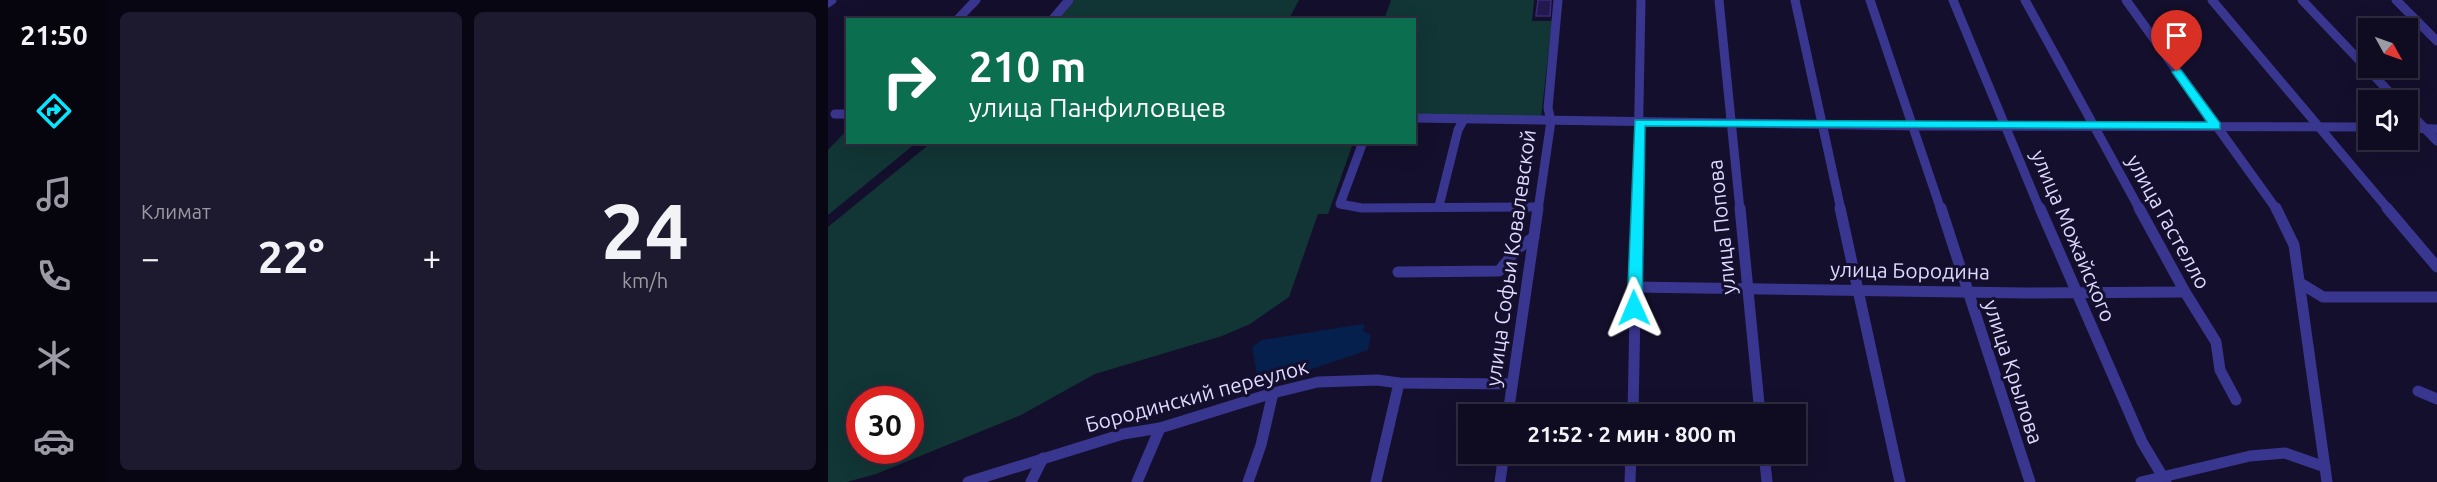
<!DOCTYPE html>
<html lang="ru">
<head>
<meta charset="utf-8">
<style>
  body { margin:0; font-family:Ubuntu,sans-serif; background:#1d192e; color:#f1f3f6; height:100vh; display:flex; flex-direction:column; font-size:22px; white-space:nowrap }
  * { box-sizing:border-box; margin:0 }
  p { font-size:20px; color:#9b9ba5 }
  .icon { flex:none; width:33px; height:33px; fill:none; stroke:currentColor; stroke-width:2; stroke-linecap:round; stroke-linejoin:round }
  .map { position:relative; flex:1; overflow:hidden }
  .details { display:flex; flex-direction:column; gap:12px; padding:12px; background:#080612; width:720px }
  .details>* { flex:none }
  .top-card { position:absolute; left:18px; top:18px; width:570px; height:126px; border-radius:0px; box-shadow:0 6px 24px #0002,0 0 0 2px #2f2b3f; background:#0b6e4f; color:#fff; overflow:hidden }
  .needle { width:39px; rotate:130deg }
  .buttons { position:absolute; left:1530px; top:18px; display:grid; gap:12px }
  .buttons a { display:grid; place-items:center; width:60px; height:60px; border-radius:0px; background:#0f0b21; box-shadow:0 6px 24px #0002,0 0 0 2px #2f2b3f; font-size:30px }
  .speed { position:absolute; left:18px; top:386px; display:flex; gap:12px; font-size:30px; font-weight:700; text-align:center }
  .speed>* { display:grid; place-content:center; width:78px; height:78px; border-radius:50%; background:#0f0b21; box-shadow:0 6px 24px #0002,0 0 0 2px #2f2b3f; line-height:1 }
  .speed .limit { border:9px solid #d22; background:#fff; color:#111 }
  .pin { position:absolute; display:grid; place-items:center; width:51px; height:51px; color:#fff; margin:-62px -26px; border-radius:50% 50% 50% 0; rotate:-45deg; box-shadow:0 0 6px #0007 }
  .pin .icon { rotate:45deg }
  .me { position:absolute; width:66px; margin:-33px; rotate:359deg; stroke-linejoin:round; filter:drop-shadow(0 0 4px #0008) }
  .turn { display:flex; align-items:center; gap:21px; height:126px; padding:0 24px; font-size:27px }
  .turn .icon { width:78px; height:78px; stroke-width:2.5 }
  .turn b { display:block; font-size:42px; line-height:51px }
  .big { font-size:45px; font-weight:600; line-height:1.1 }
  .details .widget { flex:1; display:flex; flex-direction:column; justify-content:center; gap:9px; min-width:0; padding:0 21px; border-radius:9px; background:#1d192e }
  .details .dial { align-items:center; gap:0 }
  .dial b { font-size:78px; line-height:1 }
  .heat { display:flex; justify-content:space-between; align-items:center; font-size:33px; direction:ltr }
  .details .tiles { flex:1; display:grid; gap:12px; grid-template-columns:repeat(2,1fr) }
  .trip { position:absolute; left:630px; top:404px; width:348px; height:60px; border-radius:0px; background:#0f0b21; box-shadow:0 6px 24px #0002,0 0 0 2px #2f2b3f; font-weight:600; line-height:60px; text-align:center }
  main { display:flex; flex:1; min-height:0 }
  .tab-bar { display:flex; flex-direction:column; width:108px; justify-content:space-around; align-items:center; background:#06040d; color:#9b9ba5 }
  .tab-bar .icon { width:42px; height:42px }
  .tab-bar .current { color:#06e6ff }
  .tab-bar b { font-size:27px; color:#f1f3f6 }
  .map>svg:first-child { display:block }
  .green { fill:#113635; fill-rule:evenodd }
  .water { fill:#06204e }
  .building { fill:#24194f; stroke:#3a297c; stroke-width:1.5 }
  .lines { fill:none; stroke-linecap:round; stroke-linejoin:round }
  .street-far1 { stroke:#39368f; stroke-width:9 }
  .street { stroke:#39368f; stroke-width:11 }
  .route { fill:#06e6ff; stroke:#0496a6; stroke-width:1.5 }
  .labels { text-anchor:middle; stroke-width:6; stroke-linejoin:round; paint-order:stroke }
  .street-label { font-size:21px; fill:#dedaff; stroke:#140f2c }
</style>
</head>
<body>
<main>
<nav class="tab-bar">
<b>21:50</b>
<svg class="icon current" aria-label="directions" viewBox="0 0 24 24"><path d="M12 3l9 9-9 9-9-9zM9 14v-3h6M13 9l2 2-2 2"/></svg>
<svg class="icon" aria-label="music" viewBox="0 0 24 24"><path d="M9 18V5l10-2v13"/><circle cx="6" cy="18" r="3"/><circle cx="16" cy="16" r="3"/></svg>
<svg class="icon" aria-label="phone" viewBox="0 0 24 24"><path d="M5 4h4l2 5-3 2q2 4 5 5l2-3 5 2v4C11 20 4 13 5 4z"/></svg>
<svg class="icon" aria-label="climate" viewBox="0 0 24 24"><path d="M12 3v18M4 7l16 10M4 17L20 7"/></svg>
<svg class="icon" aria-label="car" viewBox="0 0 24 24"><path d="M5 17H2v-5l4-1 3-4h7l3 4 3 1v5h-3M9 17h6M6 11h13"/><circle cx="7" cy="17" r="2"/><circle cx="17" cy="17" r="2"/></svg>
</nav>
<section class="details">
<div class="tiles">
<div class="widget"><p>Климат</p>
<div class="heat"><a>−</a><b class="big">22°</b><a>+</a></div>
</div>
<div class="widget dial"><b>24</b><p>km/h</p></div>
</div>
</section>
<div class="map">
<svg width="1609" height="482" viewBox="0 0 1609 482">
  <rect width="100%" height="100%" fill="#140f2c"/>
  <g class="green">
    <path d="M245 0H471L461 19 228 20Z"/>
    <path d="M563 0H706L704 21H724L713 118 587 115 586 20H556Z"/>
    <path d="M19 130 20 142 88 143 0 215V150Z"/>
    <path d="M104 142H525V143L500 214H490L461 297 422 324 394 336 267 374 193 415 48 474 19 482H0V227ZM32 399H82V450H32Z"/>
  </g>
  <path class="water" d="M535 324 537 327 534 330 543 335 540 350 484 369 466 377 434 384 429 375 424 347 434 340Z"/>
  <path class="building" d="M710 0H723L722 16H708Z"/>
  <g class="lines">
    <g class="street-far1">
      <path d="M891 0 912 210"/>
      <path d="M967 0 1013 210"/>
      <path d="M1042 0 1113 210"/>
      <path d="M1125 0 1212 210"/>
      <path d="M1197 0 1312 210"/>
      <path d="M1298 0 1449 210"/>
      <path d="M1384 0 1561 210"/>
      <path d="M1474 0 1569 100"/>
      <path d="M1568 0 1609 41"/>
      <path d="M0 3 4 0"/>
      <path d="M129 20 148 0"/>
      <path d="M224 20 241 0"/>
      <path d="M1580 111 1609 141"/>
      <path d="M7 114H20"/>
      <path d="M586 118 1087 126 1540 127"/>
      <path d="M1580 128 1609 129"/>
      <path d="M535 142 512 204 534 208 710 207"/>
      <path d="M611 206 630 130 636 119"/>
      <path d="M710 210 723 121 720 108 730 0"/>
      <path d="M809 210 813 0"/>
    </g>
    <g class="street">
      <path d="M912 208 932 414"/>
      <path d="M1012 208 1072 482"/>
      <path d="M1113 208 1202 482"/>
      <path d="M1212 208 1314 442 1338 482"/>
      <path d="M1311 208 1357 292 1388 342 1392 370 1408 400"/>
      <path d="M1448 208 1466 245 1499 482"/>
      <path d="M1559 208 1609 267"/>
      <path d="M570 272 671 271 689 249 706 237"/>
      <path d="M1472 283 1495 297H1609"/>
      <path d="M806 287 1197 293 1357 292"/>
      <path d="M1590 391 1609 399"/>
      <path d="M680 414 710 208"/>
      <path d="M805 414 809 208"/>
      <path d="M936 453 939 482"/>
      <path d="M140 482 295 434 332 428 445 393 490 382 549 380 571 383 684 384"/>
      <path d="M203 482 215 458"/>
      <path d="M309 482 332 428"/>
      <path d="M420 482 433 445 445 393"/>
      <path d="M548 482 571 383"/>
      <path d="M672 482 676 453"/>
      <path d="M802 482 803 453"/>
      <path d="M1313 482 1422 456 1457 453 1497 467"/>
    </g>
  </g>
  <path class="route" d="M1349 69 1353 70 1392 123V129L817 126 814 308 812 312H801L799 308 807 120 1379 122 1344 72Z"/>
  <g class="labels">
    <g class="street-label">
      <text transform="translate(1340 222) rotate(61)" y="7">улица Гастелло</text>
      <text transform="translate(894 227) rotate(-96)" y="7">улица Попова</text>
      <text transform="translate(1245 236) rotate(67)" y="7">улица Можайского</text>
      <text transform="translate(683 258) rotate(-82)" y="7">улица Софьи Ковалевской</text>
      <text transform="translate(1082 271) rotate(1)" y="7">улица Бородина</text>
      <text transform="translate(1185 372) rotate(72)" y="7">улица Крылова</text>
      <text transform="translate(369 396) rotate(-15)" y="7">Бородинский переулок</text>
    </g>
  </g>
</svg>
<div class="buttons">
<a><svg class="needle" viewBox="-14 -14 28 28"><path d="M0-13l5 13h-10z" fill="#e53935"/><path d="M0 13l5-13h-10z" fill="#9b9ba5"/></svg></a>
<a><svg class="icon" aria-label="sound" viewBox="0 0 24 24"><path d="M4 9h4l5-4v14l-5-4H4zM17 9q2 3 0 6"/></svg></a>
</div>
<div class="speed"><div class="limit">30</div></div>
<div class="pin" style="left:1349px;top:72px;background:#d93025"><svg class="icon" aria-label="arrive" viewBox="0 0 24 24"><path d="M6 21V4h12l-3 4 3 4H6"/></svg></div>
<svg class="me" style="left:806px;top:308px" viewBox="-20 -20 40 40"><path d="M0-17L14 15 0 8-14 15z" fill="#06e6ff" stroke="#fff" stroke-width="4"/></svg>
<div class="trip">21:52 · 2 мин · 800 m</div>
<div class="top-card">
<div class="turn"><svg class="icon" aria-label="right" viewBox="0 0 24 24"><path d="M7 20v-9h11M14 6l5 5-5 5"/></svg><div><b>210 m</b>улица Панфиловцев</div></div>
</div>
</div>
</main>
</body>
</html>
